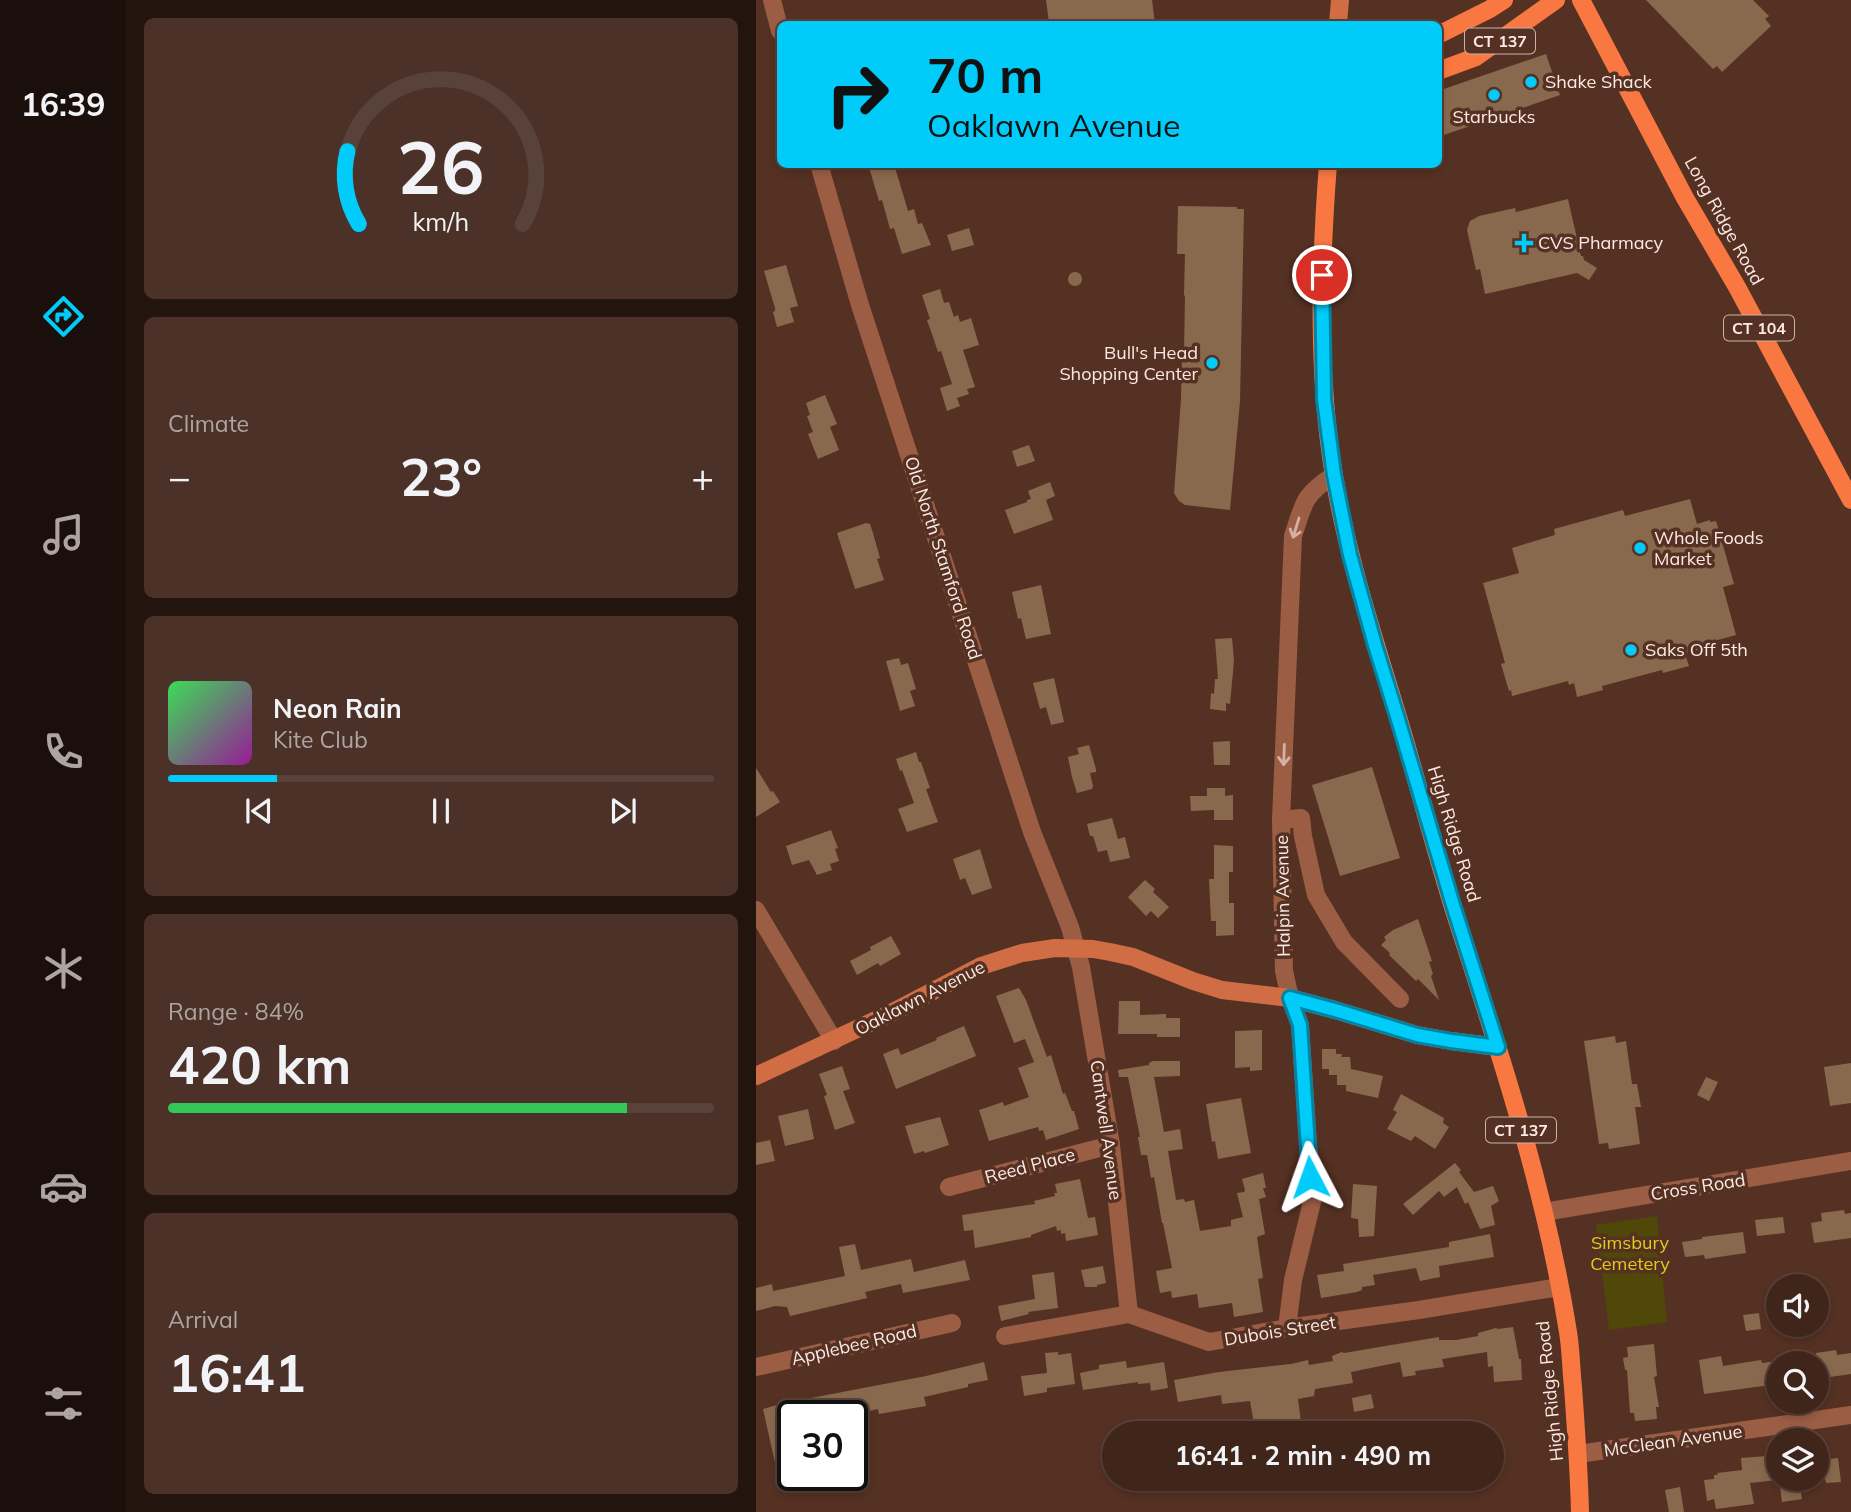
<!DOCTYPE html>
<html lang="en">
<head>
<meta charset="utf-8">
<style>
  body { margin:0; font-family:Mulish,sans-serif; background:#4b3127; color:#f1f3f6; height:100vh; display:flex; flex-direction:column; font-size:26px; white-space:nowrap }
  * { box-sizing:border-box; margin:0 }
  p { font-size:23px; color:#aea5a2 }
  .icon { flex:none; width:38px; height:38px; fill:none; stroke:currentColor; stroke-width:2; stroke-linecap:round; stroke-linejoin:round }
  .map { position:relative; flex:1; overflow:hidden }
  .side { display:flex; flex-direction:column; gap:18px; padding:18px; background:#23140e; width:630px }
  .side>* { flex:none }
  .hud { position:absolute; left:21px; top:21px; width:665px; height:147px; border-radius:10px; box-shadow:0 4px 10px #0003,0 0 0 2px #594239; background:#00cbf9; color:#111; overflow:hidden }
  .tools { position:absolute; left:1010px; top:1274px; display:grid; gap:14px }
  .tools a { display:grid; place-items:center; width:63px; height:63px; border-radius:50%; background:#40251a; box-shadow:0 4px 10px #0003,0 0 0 2px #594239; font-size:35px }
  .speed { position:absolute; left:21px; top:1400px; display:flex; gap:14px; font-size:35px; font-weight:700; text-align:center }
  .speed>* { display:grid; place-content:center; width:91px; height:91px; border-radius:50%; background:#40251a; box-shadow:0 4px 10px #0003,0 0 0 2px #594239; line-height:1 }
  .speed .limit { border:4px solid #111; border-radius:10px; background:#fff; color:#111 }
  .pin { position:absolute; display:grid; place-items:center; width:60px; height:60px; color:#fff; margin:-30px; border:4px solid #fff; border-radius:50%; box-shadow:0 2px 7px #0007 }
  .me { position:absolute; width:77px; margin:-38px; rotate:356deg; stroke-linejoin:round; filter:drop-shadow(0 0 5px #0008) }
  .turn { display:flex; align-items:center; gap:24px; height:147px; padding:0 35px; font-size:32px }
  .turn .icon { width:91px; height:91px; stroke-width:2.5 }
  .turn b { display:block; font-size:49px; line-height:60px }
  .big { font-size:52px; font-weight:700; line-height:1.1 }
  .side .widget { flex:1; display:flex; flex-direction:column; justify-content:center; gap:10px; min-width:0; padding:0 24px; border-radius:10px; background:#4b3127 }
  .side .dial { align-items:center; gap:0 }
  .dial svg { height:182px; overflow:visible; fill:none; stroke:#594239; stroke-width:7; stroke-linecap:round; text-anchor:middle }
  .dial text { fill:#f1f3f6; stroke:none }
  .song { display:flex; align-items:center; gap:21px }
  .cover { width:84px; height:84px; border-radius:10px; background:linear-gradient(135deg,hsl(130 70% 55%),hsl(300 70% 35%)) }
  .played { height:7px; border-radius:4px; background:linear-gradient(90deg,#00cbf9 20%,#594239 20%) }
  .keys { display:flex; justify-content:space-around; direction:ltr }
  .heat { display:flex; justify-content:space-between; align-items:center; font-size:38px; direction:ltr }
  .charge { height:10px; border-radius:5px; background:linear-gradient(90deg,#34c759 84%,#594239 0) }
  .trip { position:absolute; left:346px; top:1421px; width:402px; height:70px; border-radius:35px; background:#40251a; box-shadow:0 4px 10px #0003,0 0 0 2px #594239; font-weight:700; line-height:70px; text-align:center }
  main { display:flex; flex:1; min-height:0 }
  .tabs { display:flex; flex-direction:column; width:126px; justify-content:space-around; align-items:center; background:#1a0f0a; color:#aea5a2 }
  .tabs .icon { width:49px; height:49px }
  .tabs .selected { color:#00cbf9 }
  .tabs b { font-size:32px; color:#f1f3f6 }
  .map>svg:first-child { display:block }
  .green { fill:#504808 }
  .building { fill:#89694e }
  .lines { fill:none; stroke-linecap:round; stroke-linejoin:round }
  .street { stroke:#9c5d45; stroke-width:18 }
  .secondary { stroke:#d16d45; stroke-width:18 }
  .primary { stroke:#f97842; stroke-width:18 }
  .oneway { stroke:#d6b1a3 }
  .route-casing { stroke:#0084a2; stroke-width:18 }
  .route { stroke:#00cbf9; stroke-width:12 }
  .poi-dot { fill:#00cbf9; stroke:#553123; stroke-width:2.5 }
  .labels { text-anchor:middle; stroke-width:7; stroke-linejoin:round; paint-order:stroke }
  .shield { fill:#553123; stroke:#cab2a9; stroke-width:2 }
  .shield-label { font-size:16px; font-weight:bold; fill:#fce9e2 }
  .poi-label { font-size:18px; fill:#fce9e2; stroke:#553123; text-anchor:start }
  .street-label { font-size:18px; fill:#fce9e2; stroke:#553123 }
  .park-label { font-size:18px; fill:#e1cd19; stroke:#553123 }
</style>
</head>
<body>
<main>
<nav class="tabs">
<b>16:39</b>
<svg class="icon selected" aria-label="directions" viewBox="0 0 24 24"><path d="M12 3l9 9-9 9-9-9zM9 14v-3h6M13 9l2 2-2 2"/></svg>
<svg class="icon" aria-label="music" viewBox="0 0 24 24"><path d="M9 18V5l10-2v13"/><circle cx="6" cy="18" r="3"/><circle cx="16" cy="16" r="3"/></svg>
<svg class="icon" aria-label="phone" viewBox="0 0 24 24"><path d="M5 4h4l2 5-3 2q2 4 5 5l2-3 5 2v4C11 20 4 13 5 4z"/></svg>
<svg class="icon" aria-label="climate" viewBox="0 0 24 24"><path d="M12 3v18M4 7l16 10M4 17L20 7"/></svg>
<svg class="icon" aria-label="car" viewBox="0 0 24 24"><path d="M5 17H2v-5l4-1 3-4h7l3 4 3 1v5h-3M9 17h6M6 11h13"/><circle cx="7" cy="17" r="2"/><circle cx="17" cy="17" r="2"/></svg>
<svg class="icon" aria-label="filters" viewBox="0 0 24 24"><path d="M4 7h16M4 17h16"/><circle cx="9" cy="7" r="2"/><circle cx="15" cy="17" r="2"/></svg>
</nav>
<section class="side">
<div class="widget dial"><svg viewBox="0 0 100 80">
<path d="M14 69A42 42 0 1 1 86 69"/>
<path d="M14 69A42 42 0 0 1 9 37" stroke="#00cbf9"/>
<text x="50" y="56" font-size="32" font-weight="700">26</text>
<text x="50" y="72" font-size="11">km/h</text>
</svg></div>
<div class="widget"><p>Climate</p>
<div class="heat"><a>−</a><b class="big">23°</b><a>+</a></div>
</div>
<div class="widget">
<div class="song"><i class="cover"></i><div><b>Neon Rain</b><p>Kite Club</p></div></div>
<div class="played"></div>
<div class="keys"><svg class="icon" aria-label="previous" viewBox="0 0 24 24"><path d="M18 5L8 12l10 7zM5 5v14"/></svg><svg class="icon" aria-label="pause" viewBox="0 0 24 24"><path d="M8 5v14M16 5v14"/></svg><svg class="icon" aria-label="next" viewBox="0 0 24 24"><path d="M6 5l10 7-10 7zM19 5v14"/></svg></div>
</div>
<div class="widget"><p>Range · 84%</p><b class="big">420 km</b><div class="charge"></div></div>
<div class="widget"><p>Arrival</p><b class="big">16:41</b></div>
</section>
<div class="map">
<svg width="1095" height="1512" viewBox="0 0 1095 1512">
  <rect width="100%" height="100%" fill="#553123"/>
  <path class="green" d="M901 1216 911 1322 853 1330 840 1225Z"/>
  <g class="building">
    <path d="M290 0H396L399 24H298V23H293Z"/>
    <path d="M890 0H997L1013 16 1009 19 1015 26 966 72 961 66 957 69Z"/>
    <path d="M790 54 804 95 682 137V91Z"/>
    <path d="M112 164H138L152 211 158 209 162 224 166 223 175 245 146 254 138 228 134 229 126 200 123 201Z"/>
    <path d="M812 199 825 256H827L828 260 841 268 833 280 821 273 729 294 724 269 720 270 711 230 714 221 723 216 759 208 760 212Z"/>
    <path d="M422 206 481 207V209H488L484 401 474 510 429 505 423 501 418 493 425 399 426 353H428L429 296 428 295 429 254H421Z"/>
    <path d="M213 228 218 245 196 251 191 235Z"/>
    <path d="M30 265 42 306 34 308 38 322 21 327 17 312 19 311V308L8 271Z"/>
    <circle cx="319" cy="279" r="7"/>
    <path d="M184 289 188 303 193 302 198 317 202 315 204 322 215 318 223 345 207 350 219 387 211 389 213 394 201 398 204 406 191 411 184 388 196 384 185 351 182 352 177 337 171 320 174 319 166 295Z"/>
    <path d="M69 395 81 424 74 427 83 450 62 459 52 434 57 432 51 416 54 415 50 403Z"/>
    <path d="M273 445 279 461 261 467 256 451Z"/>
    <path d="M294 482 299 496 290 500 297 520 258 534 249 510 271 502V500L275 499 272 491Z"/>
    <path d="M934 499 941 524 954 520V522L960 521 978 584 967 587 980 635 954 642 955 646 929 654 933 666 907 673 906 670 846 686 847 690 821 697 818 683 813 685 812 681 756 696 755 690 753 691 745 664 749 663 727 583 763 573 756 548 799 535 798 529 867 510 869 516Z"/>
    <path d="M110 523 114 524 117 533 124 558 121 559 128 580 99 589 81 533Z"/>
    <path d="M285 585 295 634 270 639 265 618 262 619 256 592Z"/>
    <path d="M476 638 478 661 474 704 470 703V711L454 709 455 693 458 694 459 679H462L459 639Z"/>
    <path d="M143 658 145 665 152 663 160 689 154 691 159 706 144 711 130 661Z"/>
    <path d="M298 678 308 722 295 725 290 707 284 709 277 683Z"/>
    <path d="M474 741V765H458L457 742Z"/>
    <path d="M333 745 340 769V772L334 773 337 786 336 789 321 793 316 777 312 757 323 754 321 748Z"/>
    <path d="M160 752 163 762H165L174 788 170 789 182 822 151 832 142 809 158 803 146 770 144 771 140 759Z"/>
    <path d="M616 767 644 858 584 876 556 785Z"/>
    <path d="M0 768 15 792 17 791 24 802 0 817Z"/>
    <path d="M451 788H469V796L477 795V820H458V810L435 811 434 796H451Z"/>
    <path d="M356 818 362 839 369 837 374 858 354 862 351 850 342 852 337 836H334L331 824Z"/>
    <path d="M75 830 82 848 79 849 83 861 74 864 76 870 61 875 53 860 36 865 30 846Z"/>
    <path d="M458 845 477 846V872H473V903H478V935L460 936V921H455L453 879H458Z"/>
    <path d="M224 849 236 888 216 895 209 878 204 880 197 859Z"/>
    <path d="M389 880 399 889 397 892 413 907 402 918 395 911 390 916 372 897Z"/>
    <path d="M662 919 676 961 673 962 677 974 675 976 683 1000 662 979 660 981 633 955 634 953 625 945 630 940 628 937 637 930Z"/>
    <path d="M135 936 145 954 124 966 122 963 101 975 94 961 115 950 114 947Z"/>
    <path d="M263 988 270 1000 291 1057 295 1055 307 1094 309 1093 316 1111H318L323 1129 290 1140 287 1130 283 1131 282 1127 233 1141 223 1110 247 1102 248 1106 273 1097 262 1068 278 1062 269 1039 258 1043 240 996Z"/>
    <path d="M363 1001H384V1015L410 1014V1018H424V1037H401V1034H362Z"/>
    <path d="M208 1026 220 1056 140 1089 127 1054 142 1048 145 1055 181 1040 180 1038Z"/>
    <path d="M506 1030V1070L494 1071V1067L479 1068V1031Z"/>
    <path d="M859 1036 860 1043 870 1041 876 1084H881L885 1107H879L884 1144 853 1149 852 1143 843 1144 828 1041Z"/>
    <path d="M566 1049H580V1054H586L585 1057H594L595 1069 627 1076 622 1098 590 1091V1085H581V1075H573V1069H566Z"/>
    <path d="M397 1061H424V1076L398 1077 408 1132 424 1129 427 1149 412 1151 420 1200 428 1199 429 1202 438 1200 444 1231 475 1226V1220L487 1217 481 1193 488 1192 489 1190 486 1179 507 1173 510 1188H507L510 1197 503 1199 509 1234 501 1237 507 1278 502 1279 507 1312 478 1317 476 1303 443 1308 441 1294 416 1298 415 1291 404 1293 400 1271 416 1268 407 1223H406L398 1177 395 1178 391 1155H385L382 1137H384L372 1077H363L362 1070 393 1065V1063Z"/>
    <path d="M1095 1063V1103L1074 1106 1068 1067Z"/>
    <path d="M86 1066 94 1089 87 1091 99 1123 79 1130 68 1096 71 1095 63 1074Z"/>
    <path d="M950 1077 962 1082 953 1101 941 1095Z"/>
    <path d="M645 1094 688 1118 687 1123 693 1127 679 1149 659 1136 655 1141 631 1129 641 1112 637 1110Z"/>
    <path d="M485 1098 495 1153 462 1159 459 1141 456 1142 450 1104Z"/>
    <path d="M52 1109 58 1139 29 1146 22 1116Z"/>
    <path d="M184 1117 193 1145 169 1153 168 1151 158 1154 149 1126Z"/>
    <path d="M14 1140 19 1161 0 1165V1143Z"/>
    <path d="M699 1163 705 1170 703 1172 718 1192 737 1186 743 1201 735 1206 739 1225 724 1229 712 1202 709 1204 701 1187 688 1197 683 1191 657 1215 647 1204Z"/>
    <path d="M324 1179 332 1218 339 1217 342 1235 310 1241 309 1233 305 1234V1230L301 1231 300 1226 275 1235V1237L219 1248 217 1230 208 1231 206 1215 279 1204 278 1201 299 1196 298 1193H301L299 1184Z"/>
    <path d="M597 1184 621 1186 618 1236 603 1237 602 1219 595 1218Z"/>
    <path d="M1088 1210 1089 1214 1095 1213V1238L1058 1243 1055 1223 1066 1221 1065 1213Z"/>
    <path d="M1027 1217 1029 1233 1001 1236 999 1220Z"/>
    <path d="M987 1232 990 1253 949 1259 948 1255 929 1257 926 1242 946 1239V1237Z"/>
    <path d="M734 1234 738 1257 683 1266 684 1277 664 1281 660 1268 617 1275 619 1285 606 1287V1290L601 1292 565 1298 561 1275 588 1271 587 1264 693 1247V1242Z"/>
    <path d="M99 1244 105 1270 155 1259 158 1272 209 1260 214 1280 147 1293 145 1284 109 1292 111 1298 34 1316 31 1307 19 1306 0 1311V1288L16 1284 17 1291 89 1276 83 1247Z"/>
    <path d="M347 1266 350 1283 341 1285V1287H329L325 1270Z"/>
    <path d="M298 1272 302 1308 272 1312 273 1314 245 1321 242 1306 279 1299 276 1275Z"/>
    <path d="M1003 1313 1005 1329 990 1331 987 1315Z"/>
    <path d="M757 1327 763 1359H765L766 1380 738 1382 737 1366 732 1367 731 1352 686 1359 688 1367 659 1371 660 1375 647 1377 644 1362 595 1372 597 1383 559 1389 558 1396 542 1399 545 1422 516 1426V1427L499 1430 494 1401 466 1404 465 1395 422 1402 418 1380 463 1372 535 1364 552 1360 553 1365 577 1361 576 1356 586 1352 588 1353 683 1337V1340H700L722 1336V1333L740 1328 742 1329Z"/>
    <path d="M898 1344 901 1376 898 1377 903 1407H900L901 1419 879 1421 878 1413H874L871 1370H869L867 1358 872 1357 871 1347Z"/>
    <path d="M1043 1349 1046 1363H1033L1031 1351Z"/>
    <path d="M1080 1350 1081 1355 1095 1353V1374L1060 1379V1353Z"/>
    <path d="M302 1352V1355L315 1353 319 1384 291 1388V1392L268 1396 265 1376 291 1373 289 1353Z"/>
    <path d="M965 1356 967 1366 1005 1360 1006 1363 1022 1361V1384L948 1394 943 1360Z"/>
    <path d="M370 1361 371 1368 408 1362 412 1388 395 1391 394 1383 382 1384V1382L327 1390 324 1373 343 1369V1365Z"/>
    <path d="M228 1362 232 1380 212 1384V1387L168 1397 170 1406 123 1414 122 1409 91 1416H33L37 1438 31 1439 37 1473 22 1476 7 1409 21 1405 22 1408 31 1407 56 1401 55 1398 170 1376Z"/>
    <path d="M615 1394 618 1408 598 1412 596 1398Z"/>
    <path d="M1011 1456 1012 1468 1022 1466V1480L994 1483 998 1504 960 1509 958 1499 951 1501 948 1480 958 1479V1475H962L961 1473 986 1470 985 1458Z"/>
    <path d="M1082 1458 1085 1482 1070 1483 1069 1479H1066L1064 1460Z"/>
    <path d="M1023 1479H1043L1046 1499 1026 1502Z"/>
    <path d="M924 1487 928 1512H913L909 1490Z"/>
  </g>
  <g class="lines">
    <g class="street">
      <path d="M16 0 24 31"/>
      <path d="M63 164 104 305 276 832 314 927 325 967 355 1145 373 1314"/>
      <path d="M525 820 545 818 547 836 560 895 588 942 644 999"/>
      <path d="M0 910 78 1041"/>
      <path d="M193 1187 355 1145"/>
      <path d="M788 1212 1095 1161"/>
      <path d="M531 1328 537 1280 556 1202 544 1025 534 998 528 971 525 820 537 536C548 503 547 495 578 475"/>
      <path d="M249 1336 373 1314 453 1342 531 1328 663 1310 803 1287"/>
      <path d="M0 1367 196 1323"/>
      <path d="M822 1454 1095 1415"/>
    </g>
    <g class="secondary">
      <path d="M582 24 584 0"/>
      <path d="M0 1076 135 1013 225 966 266 953 299 948 337 949 354 952 377 957 437 981 466 990 534 998 579 1010 661 1035 695 1041 742 1047"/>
    </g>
    <g class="primary">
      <path d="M825 0 929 198 981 287 1095 500"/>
      <path d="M682 35 734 9 748 0"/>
      <path d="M682 71 720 57 800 0"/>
      <path d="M572 164C564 268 561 373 578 476 593 566 622 650 648 737 664 793 679 849 696 904 741 1045 789 1186 812 1332 815 1350 815 1369 817 1387 820 1429 823 1470 824 1512"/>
    </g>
  </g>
  <defs><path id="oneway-shaft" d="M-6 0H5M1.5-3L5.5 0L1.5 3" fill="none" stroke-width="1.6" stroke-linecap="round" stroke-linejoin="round" transform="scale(1.75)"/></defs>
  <g class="oneway">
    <use href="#oneway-shaft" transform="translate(540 528) rotate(107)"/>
    <use href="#oneway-shaft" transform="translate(528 755) rotate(92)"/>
  </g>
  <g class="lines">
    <defs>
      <path id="route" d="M554 1177 544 1025 534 998 579 1010 661 1035 695 1041 742 1047 697 905 641 716 619 645 594 555 578 475 568 399 566 275"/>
    </defs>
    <use href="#route" class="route-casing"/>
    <use href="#route" class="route"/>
  </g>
  <g class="poi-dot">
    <circle cx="775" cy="82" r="7"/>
    <circle cx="738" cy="95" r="7"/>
    <path d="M764.5 232.5h7v7h7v7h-7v7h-7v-7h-7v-7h7z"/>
    <circle cx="456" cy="363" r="7"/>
    <circle cx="884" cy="548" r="7"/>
    <circle cx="875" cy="650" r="7"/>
  </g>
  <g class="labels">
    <g class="shield">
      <rect x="709" y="28.5" width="70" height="25" rx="5"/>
      <rect x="968" y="315.5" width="70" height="25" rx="5"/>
      <rect x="730" y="1117.5" width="70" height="25" rx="5"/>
    </g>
    <g class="shield-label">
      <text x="744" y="47">CT 137</text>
      <text x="1003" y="334">CT 104</text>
      <text x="765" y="1136">CT 137</text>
    </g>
    <g class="poi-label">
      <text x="789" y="88">Shake Shack</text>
      <text x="738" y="123" text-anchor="middle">Starbucks</text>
      <text x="782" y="249">CVS Pharmacy</text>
      <text x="442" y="359" text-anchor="end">Bull's Head<tspan x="442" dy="21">Shopping Center</tspan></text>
      <text x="898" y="544">Whole Foods<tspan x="898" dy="21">Market</tspan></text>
      <text x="889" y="656">Saks Off 5th</text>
    </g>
    <g class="street-label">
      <text transform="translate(968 221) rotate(61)" y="6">Long Ridge Road</text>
      <text transform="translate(187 558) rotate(72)" y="6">Old North Stamford Road</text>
      <text transform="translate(698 834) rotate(73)" y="6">High Ridge Road</text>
      <text transform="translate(527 896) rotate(-91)" y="6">Halpin Avenue</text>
      <text transform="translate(164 998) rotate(-27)" y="6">Oaklawn Avenue</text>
      <text transform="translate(350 1130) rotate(82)" y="6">Cantwell Avenue</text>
      <text transform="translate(274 1166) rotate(-15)" y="6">Reed Place</text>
      <text transform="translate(942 1187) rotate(-9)" y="6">Cross Road</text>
      <text transform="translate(524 1331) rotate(-9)" y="6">Dubois Street</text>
      <text transform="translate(98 1345) rotate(-13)" y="6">Applebee Road</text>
      <text transform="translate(794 1391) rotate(-96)" y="6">High Ridge Road</text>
      <text transform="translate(917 1441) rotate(-8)" y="6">McClean Avenue</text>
    </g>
    <g class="park-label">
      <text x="874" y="1249">Simsbury<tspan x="874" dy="21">Cemetery</tspan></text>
    </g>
  </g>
</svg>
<div class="tools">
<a><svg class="icon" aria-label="sound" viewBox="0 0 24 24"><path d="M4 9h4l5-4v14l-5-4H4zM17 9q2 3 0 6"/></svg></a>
<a><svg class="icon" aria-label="search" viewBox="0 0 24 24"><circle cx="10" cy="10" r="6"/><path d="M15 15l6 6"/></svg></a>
<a><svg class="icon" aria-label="layers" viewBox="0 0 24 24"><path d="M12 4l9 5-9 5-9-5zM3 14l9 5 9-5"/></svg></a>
</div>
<div class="speed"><div class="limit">30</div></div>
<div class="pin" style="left:566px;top:275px;background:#d93025"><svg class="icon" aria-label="arrive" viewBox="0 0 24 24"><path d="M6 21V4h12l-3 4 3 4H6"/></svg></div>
<svg class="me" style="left:554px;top:1177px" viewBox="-20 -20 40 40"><path d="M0-17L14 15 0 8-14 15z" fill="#00cbf9" stroke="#fff" stroke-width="4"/></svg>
<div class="trip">16:41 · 2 min · 490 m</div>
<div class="hud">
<div class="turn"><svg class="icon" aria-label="right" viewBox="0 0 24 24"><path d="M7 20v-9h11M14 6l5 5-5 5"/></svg><div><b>70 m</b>Oaklawn Avenue</div></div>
</div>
</div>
</main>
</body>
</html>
